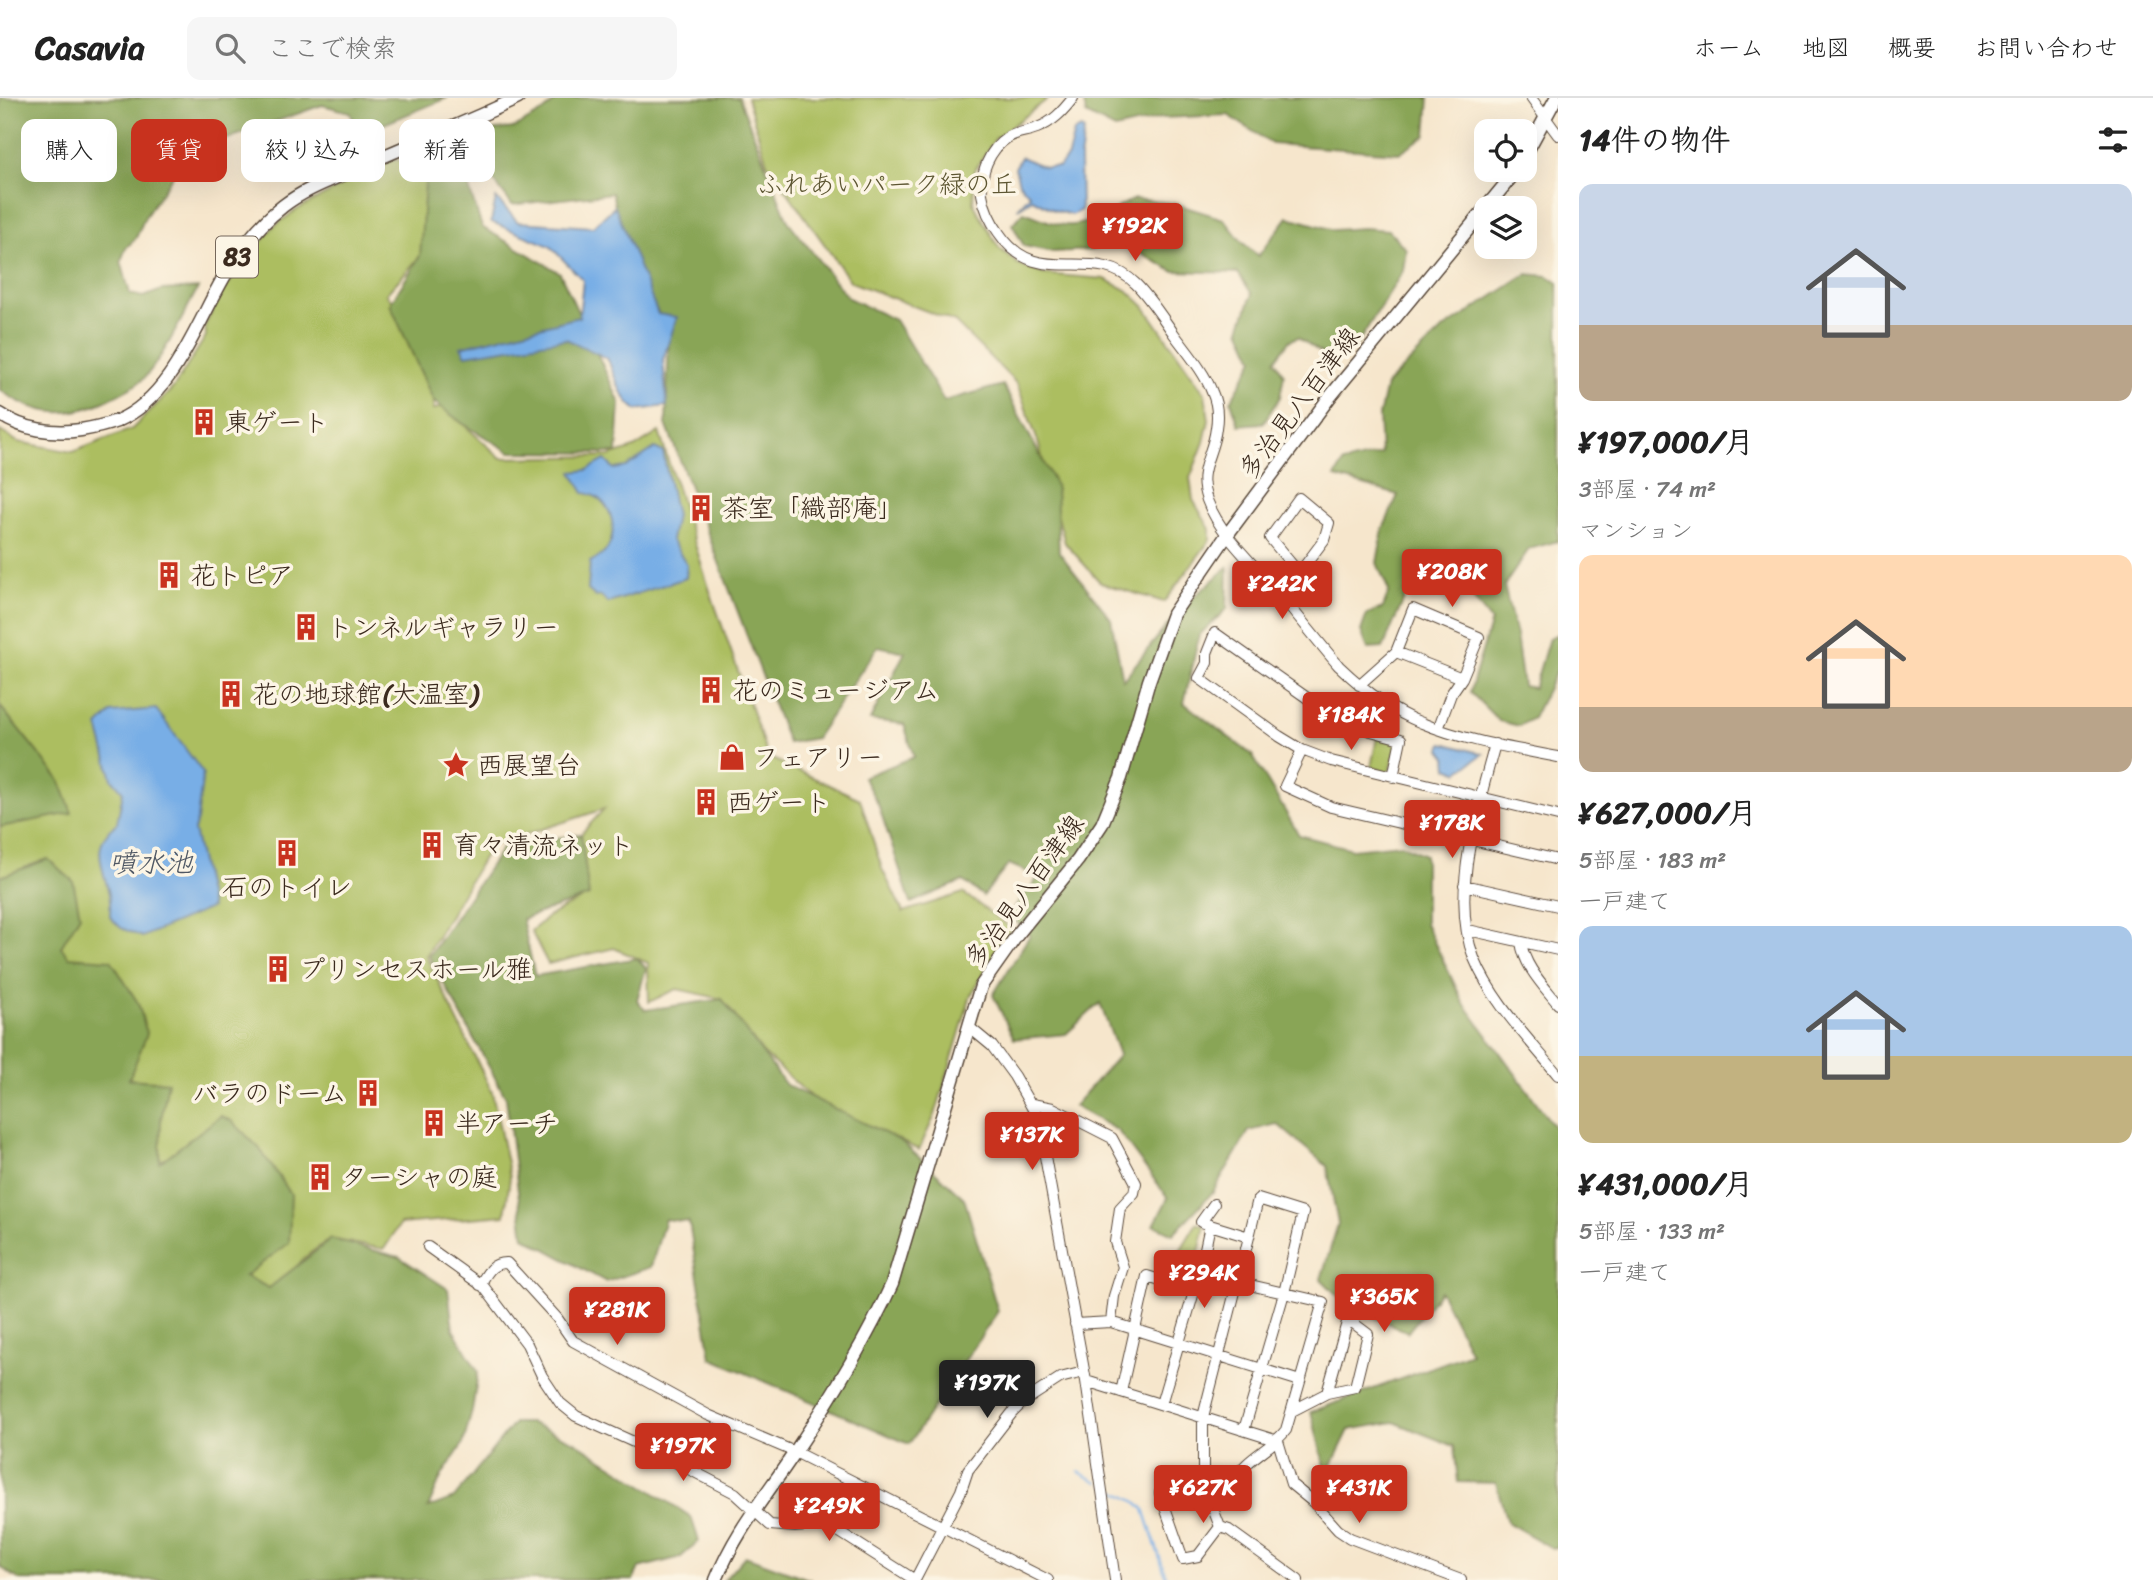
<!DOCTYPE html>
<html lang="ja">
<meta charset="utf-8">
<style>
body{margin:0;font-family:Sriracha,"Klee One",sans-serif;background:#f6f6f6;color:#222;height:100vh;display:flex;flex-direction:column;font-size:26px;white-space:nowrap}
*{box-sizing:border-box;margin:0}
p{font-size:23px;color:#767676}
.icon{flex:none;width:38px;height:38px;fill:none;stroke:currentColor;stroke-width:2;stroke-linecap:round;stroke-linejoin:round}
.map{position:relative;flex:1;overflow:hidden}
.panel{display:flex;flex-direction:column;background:#fff;width:595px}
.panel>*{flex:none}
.top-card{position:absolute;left:21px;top:21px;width:665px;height:63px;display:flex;gap:14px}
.fabs{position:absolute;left:1474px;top:21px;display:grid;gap:14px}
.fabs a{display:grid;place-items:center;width:63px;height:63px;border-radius:14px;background:#fff;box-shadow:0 7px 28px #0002;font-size:35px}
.price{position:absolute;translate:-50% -60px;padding:0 16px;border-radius:7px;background:#c8321e;color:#fff;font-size:23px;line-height:46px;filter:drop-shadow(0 2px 4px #0008)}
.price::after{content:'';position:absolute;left:50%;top:42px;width:21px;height:16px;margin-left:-10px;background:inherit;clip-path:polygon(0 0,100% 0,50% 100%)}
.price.selected{background:#222;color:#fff}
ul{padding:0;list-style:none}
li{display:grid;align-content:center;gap:14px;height:371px;padding:0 21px}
li span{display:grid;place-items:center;height:217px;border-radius:14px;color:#555}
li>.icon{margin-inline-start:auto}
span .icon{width:126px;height:126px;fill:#fffc;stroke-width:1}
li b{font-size:30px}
h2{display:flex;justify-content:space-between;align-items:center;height:84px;padding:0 21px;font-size:30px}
.tag{padding:0 24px;border-radius:14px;background:#fff;box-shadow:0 7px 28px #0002;font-size:24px;line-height:63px}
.tag.selected{background:#c8321e;color:#fff}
header{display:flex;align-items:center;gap:42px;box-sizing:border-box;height:98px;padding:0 35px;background:#fff;border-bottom:2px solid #e0e0e0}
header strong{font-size:33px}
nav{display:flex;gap:38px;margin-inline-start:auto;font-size:24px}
.search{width:490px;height:63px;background:#f6f6f6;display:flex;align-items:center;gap:18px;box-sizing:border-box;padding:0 24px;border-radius:14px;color:#767676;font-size:26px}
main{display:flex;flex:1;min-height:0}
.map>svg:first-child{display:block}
.green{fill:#acbe61;stroke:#747440;stroke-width:2}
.forest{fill:#89a557;stroke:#62683a;stroke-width:2}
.water{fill:#78aee6;stroke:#5a6c82;stroke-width:2}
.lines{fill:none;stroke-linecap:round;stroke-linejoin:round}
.stream{stroke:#78aee6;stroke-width:2.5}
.minor-casing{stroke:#574638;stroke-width:12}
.major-casing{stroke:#574638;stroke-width:15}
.minor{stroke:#fff;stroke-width:10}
.major{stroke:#fff;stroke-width:12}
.labels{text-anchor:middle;stroke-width:7;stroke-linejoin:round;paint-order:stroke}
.shield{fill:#fcf5e5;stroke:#75675a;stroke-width:2}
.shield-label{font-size:24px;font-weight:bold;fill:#3b2a1e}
.park-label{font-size:26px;fill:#5d5632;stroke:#fcf5e5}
.street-label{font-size:26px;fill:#3b2a1e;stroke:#fcf5e5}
.poi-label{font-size:26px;fill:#3b2a1e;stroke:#fcf5e5;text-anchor:start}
.water-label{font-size:28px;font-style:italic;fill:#505864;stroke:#fcf5e5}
</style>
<header>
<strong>Casavia</strong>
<div class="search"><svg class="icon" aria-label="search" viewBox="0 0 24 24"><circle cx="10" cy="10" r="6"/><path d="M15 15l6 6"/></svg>ここで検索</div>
<nav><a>ホーム</a><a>地図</a><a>概要</a><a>お問い合わせ</a></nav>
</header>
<main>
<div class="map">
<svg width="1558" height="1482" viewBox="0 0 1558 1482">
<rect width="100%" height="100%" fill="#fcf5e5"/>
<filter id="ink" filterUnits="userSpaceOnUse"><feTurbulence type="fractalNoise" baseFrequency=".0143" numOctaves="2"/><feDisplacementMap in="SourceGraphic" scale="14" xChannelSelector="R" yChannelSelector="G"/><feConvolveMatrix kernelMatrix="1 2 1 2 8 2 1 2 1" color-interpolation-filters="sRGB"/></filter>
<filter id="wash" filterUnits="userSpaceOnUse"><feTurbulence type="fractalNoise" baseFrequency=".00686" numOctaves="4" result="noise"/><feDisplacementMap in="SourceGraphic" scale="28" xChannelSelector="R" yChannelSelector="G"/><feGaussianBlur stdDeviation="1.57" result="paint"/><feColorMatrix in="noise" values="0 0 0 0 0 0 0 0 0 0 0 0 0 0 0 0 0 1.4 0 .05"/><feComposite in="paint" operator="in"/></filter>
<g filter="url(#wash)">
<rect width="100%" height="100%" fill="#f6e6cc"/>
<!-- green -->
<path class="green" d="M747 0H1049L995 41 975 72 973 105 999 150 1019 167 1043 176 1105 181 1127 192 1144 208 1205 296 1209 322 1204 344 1190 380 1193 402 1210 431V442L1164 504 1101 485 1065 445 1038 344 1017 286 955 224 851 184 767 65Z
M390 62H444L425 153 386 196 424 242 436 289 433 312 443 308 501 360 610 358 634 350 659 334 710 493 768 659 860 701 882 771 903 814 963 795 1011 830 971 897 935 1017 919 1052 812 1000 763 955 722 901 677 891 649 904 648 865 614 850 548 866 531 833 549 818 582 800 586 776 581 736 604 711 490 748 426 858 492 994 510 1079 505 1117 400 1126 384 1151 331 1141C299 1160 293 1169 280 1204L0 1110V333L18 344 73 354 132 331 174 289 206 238 205 227 223 193 273 129 296 112Z
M1377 639 1393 643 1396 649 1391 672 1387 674 1371 669Z
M1197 1125 1205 1128 1197 1163 1178 1156Z"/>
<!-- forest -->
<path class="forest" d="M0 0H447L360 36 350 14 322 7 188 55 145 119 136 140 126 150 121 163 130 196 143 199 162 192 198 190C182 219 167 253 146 278 139 287 125 293 115 298 73 321 39 320 0 292Z
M559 0H739L788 123 848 200 895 222 944 303 1003 287 1056 388 1059 454 1111 521 1123 582 1182 509 1228 469 1227 511 1199 537 1184 605 1252 657 1299 737 1352 751 1401 746 1425 757V825L1463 904 1558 1034V1449L1552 1450 1507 1424 1496 1385 1458 1384 1454 1348 1394 1324 1349 1332 1327 1377 1311 1314 1471 1255 1440 1193 1408 1234 1347 1207 1321 1181 1338 1126 1327 1068 1277 1026 1249 1033 1213 1094 1173 1136 1154 1127 1168 1100 1118 1033 1074 1008 1119 957 1100 905 1066 936 1014 941 993 897 1030 837 1009 816 1039 779 1009 766 983 798 963 783 911 805 878 706 863 679 914 659 904 626 870 622 905 554 878 548 816 640 788 645 666 326 669 236 626 153 612 95 512 107 459 36 514 30 544 13Z
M1083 0H1429L1426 37 1399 55 1272 46 1228 17 1161 20 1115 31 1086 16Z
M454 46 482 129 560 175 620 305 617 355 510 354 462 325 434 304 390 206 420 158 427 55Z
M1134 101 1173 105 1224 121 1242 144 1258 158 1288 119 1334 132 1363 130 1388 132 1406 151 1403 173 1356 248 1338 262 1323 256 1298 239 1290 242 1275 262 1284 277 1280 299 1263 325 1239 327 1231 303 1254 261 1240 231 1252 196 1238 175 1173 173 1138 154 1111 145 1091 152 1053 154 1024 148 1012 126 1024 114C1038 119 1057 129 1073 127 1093 125 1116 110 1134 101Z
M1527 176 1548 178 1558 185V443L1529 451 1504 488 1516 537 1523 588 1534 590 1549 540 1558 536V570L1533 620 1519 628 1499 623 1470 594 1491 523 1464 489 1417 471 1383 550 1368 551 1361 533 1367 516 1383 510 1389 493 1377 465 1383 431 1398 397 1335 379 1343 365 1381 356 1379 318 1386 287 1442 232Z
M0 608 59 681 72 715 0 729Z
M581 736 589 798 522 821 535 878 637 860 646 870 637 902 645 912 722 901 786 987 901 1043 964 1100 998 1213 909 1346 711 1260 689 1124 665 1121 651 1169 606 1184 524 1139 506 1000 429 858 503 749Z
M48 761 73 783 80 817 61 849 69 859 111 862 138 905 147 936 129 981 168 984 161 1022 160 1064 221 1018 232 1023 259 1050 291 1096 289 1145 245 1178 269 1190 331 1141 399 1159 448 1191 453 1231 478 1274 472 1313 463 1346 442 1377 428 1410 454 1400 514 1325H531L575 1344 635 1382 691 1419 699 1443 681 1459 639 1470 633 1482H20L0 1469V779Z
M745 1458 811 1482H724Z"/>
<!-- water -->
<path class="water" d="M1081 30 1084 33 1080 61 1081 112 1072 117 1054 112 1032 101 1017 111 1030 97 1019 85 1015 70 1021 59 1044 69H1059L1068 58 1074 34Z
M496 100 518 124 593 129 615 108 658 216 677 219 663 262 667 308 637 312C620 301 615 277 607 260L566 241 466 257 461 249 579 219 583 182 550 148 491 124Z
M655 350 663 354 676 418 671 442 687 466 686 480 608 505 601 498 596 499 588 492 590 464C596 461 604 457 607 451 620 430 610 398 584 395L572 374 587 372 605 362 614 371 626 369Z
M156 611 203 675 197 722 194 732 211 810 142 839 121 830 110 819C110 812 111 804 109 796 103 768 89 747 117 725L123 694 112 681 98 628 111 615Z
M1443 645 1483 656 1458 674 1448 670 1447 659 1441 651Z"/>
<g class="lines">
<!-- stream -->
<path class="stream" d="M1079 1374 1098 1384
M1104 1387 1138 1405 1144 1411 1167 1482"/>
</g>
</g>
<g filter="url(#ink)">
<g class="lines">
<defs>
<path id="minor" d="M1073 0C1063 13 1053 24 1037 30 1027 34 1016 34 1007 40 989 52 980 75 982 96 984 109 991 124 999 135 1038 194 1093 143 1136 186 1150 200 1162 219 1174 236 1187 254 1204 273 1212 294 1217 305 1218 318 1216 330 1213 358 1196 372 1207 402 1221 439 1256 468 1281 498 1301 521 1319 545 1339 568 1363 591 1391 613 1422 625 1465 643 1513 650 1558 659
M1531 0 1558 37
M1282 498 1324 442 1329 425 1299 400 1270 440 1299 475
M1396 554 1462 580
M1359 587 1396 554 1413 511 1479 539 1462 580 1451 596 1438 631
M1495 646C1478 710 1449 796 1474 860 1492 904 1528 940 1558 977
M1302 652 1285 688 1331 709 1558 762
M1393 679 1401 641 1371 633 1323 611 1215 535 1207 555V565L1199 580 1279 638 1302 652 1331 663 1558 718
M1464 787 1558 808
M1468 832 1558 852
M1521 844C1524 868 1543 887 1558 906
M969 929 992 948 1014 978 1038 1020 1086 1283 1115 1482
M1032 1006 1053 1010 1112 1040 1136 1085 1134 1095 1120 1110 1115 1144 1123 1169 1114 1198 1111 1224
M1210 1127 1201 1124 1214 1106
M1249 1139 1203 1319V1384L1220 1429 1229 1432 1298 1482
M428 1149 484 1189 527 1246 542 1278 560 1305 576 1318 658 1355 735 1395 770 1427 795 1429 827 1426 915 1482
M1201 1170 1237 1184 1323 1204 1286 1332C1272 1351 1244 1361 1235 1382L1165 1387 1160 1395 1183 1461 1198 1458 1220 1429
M480 1187C487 1175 492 1164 507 1165L557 1220 573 1243 708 1317 795 1354 1048 1482
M1075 1226 1111 1224 1300 1283
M1086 1283 1278 1343
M1121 1294 1147 1178 1194 1192
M1161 1306 1201 1170 1210 1127 1249 1139 1258 1101 1303 1115 1284 1195 1244 1332
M1292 1313 1327 1295 1355 1289 1368 1236 1348 1221 1327 1295
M1278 1343 1291 1386 1313 1404 1338 1432 1350 1440 1461 1482
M915 1482 961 1393 968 1372 1012 1315 1023 1304 1060 1280 1084 1274"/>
<path id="major" d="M1524 59 1556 0
M0 316C23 332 54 336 81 332 93 330 106 327 117 323 174 299 198 221 228 172 243 147 260 126 283 108 301 94 323 85 344 76 401 49 461 28 518 0
M716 1482C736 1432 766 1398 795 1354 831 1300 865 1245 892 1186L981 888 1017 837 1078 762 1102 726 1121 680 1149 583 1173 516 1227 437 1329 300 1517 72"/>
</defs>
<!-- minor casing -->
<use href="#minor" class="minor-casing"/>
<!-- major casing -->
<use href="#major" class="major-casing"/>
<!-- minor -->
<use href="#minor" class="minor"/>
<!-- major -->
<use href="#major" class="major"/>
</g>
</g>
<!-- icons -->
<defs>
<symbol id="building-bare" viewBox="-9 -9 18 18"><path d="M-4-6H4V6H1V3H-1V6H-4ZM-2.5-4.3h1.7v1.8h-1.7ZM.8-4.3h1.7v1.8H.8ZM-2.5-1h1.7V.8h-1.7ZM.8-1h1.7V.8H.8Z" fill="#c8321e" stroke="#fcf5e5" stroke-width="2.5" paint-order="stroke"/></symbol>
<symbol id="shop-bare" viewBox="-9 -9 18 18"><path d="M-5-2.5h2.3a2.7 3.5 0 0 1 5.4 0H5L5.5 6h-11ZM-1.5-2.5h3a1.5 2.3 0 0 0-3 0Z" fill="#c8321e" stroke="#fcf5e5" stroke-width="2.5" paint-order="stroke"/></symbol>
<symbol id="sight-bare" viewBox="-9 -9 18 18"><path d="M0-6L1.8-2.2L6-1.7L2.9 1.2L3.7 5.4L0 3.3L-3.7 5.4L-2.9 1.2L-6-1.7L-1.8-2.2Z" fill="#c8321e" stroke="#fcf5e5" stroke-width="2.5" paint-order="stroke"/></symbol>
</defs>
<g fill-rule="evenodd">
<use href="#building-bare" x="185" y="305" width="38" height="38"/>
<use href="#building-bare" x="682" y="391" width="38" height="38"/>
<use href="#building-bare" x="150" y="458" width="38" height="38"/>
<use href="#building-bare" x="287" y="510" width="38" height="38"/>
<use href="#building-bare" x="692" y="573" width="38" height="38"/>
<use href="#building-bare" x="212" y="577" width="38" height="38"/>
<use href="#shop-bare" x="713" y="640" width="38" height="38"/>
<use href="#sight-bare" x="437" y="648" width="38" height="38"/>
<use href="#building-bare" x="687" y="685" width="38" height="38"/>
<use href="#building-bare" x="413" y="728" width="38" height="38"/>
<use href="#building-bare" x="268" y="736" width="38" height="38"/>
<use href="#building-bare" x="259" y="852" width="38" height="38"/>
<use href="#building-bare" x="349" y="976" width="38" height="38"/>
<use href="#building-bare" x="415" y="1006" width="38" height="38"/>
<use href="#building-bare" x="301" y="1060" width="38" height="38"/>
</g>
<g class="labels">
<!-- shield labels -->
<rect class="shield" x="216" y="138.5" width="42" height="41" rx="5"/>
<g class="shield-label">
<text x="237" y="167">83</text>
</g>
<!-- park labels -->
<g class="park-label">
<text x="887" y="95">ふれあいパーク緑の丘</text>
</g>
<!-- street labels -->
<g class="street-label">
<text transform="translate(1299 305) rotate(-53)" y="9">多治見八百津線</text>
<text transform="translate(1024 793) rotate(-54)" y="9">多治見八百津線</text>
</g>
<!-- poi labels -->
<g class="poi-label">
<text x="225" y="333">東ゲート</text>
<text x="722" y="419">茶室「織部庵」</text>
<text x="190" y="486">花トピア</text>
<text x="327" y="538">トンネルギャラリー</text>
<text x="732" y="601">花のミュージアム</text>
<text x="252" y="605">花の地球館(大温室)</text>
<text x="753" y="668">フェアリー</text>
<text x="477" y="676">西展望台</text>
<text x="727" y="713">西ゲート</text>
<text x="453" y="756">育々清流ネット</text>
<text x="287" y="798" text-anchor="middle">石のトイレ</text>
<text x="299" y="880">プリンセスホール雅</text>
<text x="347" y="1004" text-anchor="end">バラのドーム</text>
<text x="455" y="1034">半アーチ</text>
<text x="341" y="1088">ターシャの庭</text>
</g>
<!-- water labels -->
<g class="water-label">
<text x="151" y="774">噴水池</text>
</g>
</g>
</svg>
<div class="fabs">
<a><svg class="icon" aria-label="locate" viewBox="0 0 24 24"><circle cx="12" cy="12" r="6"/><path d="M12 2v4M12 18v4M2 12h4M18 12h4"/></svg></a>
<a><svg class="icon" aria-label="layers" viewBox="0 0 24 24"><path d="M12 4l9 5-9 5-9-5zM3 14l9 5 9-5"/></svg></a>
</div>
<b class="price" style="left:1135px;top:165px">¥192K</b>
<b class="price" style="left:1452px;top:511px">¥208K</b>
<b class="price" style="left:1282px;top:523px">¥242K</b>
<b class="price" style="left:1351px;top:654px">¥184K</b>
<b class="price" style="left:1452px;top:762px">¥178K</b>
<b class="price" style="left:1032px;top:1074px">¥137K</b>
<b class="price" style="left:1204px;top:1212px">¥294K</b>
<b class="price" style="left:1384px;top:1236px">¥365K</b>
<b class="price" style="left:617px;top:1249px">¥281K</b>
<b class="price selected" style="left:987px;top:1322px">¥197K</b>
<b class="price" style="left:683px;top:1385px">¥197K</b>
<b class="price" style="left:1203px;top:1427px">¥627K</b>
<b class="price" style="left:1359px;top:1427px">¥431K</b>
<b class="price" style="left:829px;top:1445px">¥249K</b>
<div class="top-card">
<a class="tag">購入</a>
<a class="tag selected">賃貸</a>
<a class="tag">絞り込み</a>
<a class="tag">新着</a>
</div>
</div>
<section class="panel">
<h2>14件の物件<svg class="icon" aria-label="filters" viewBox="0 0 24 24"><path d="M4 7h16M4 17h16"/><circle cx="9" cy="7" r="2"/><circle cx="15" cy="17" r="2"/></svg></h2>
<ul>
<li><span style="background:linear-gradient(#c9d6e8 65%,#b9a48a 0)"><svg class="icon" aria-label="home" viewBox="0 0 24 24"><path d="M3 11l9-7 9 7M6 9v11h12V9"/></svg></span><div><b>¥197,000/月</b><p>3部屋 · 74 m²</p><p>マンション</p></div></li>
<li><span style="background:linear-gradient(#ffd9b3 70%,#b9a48a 0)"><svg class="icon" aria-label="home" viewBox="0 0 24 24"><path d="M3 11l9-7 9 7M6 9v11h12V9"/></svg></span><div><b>¥627,000/月</b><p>5部屋 · 183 m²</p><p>一戸建て</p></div></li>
<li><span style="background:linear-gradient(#a9c7e8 60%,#c2b280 0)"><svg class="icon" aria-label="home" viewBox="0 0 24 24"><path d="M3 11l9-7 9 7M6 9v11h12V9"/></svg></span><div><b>¥431,000/月</b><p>5部屋 · 133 m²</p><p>一戸建て</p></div></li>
</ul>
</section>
</main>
